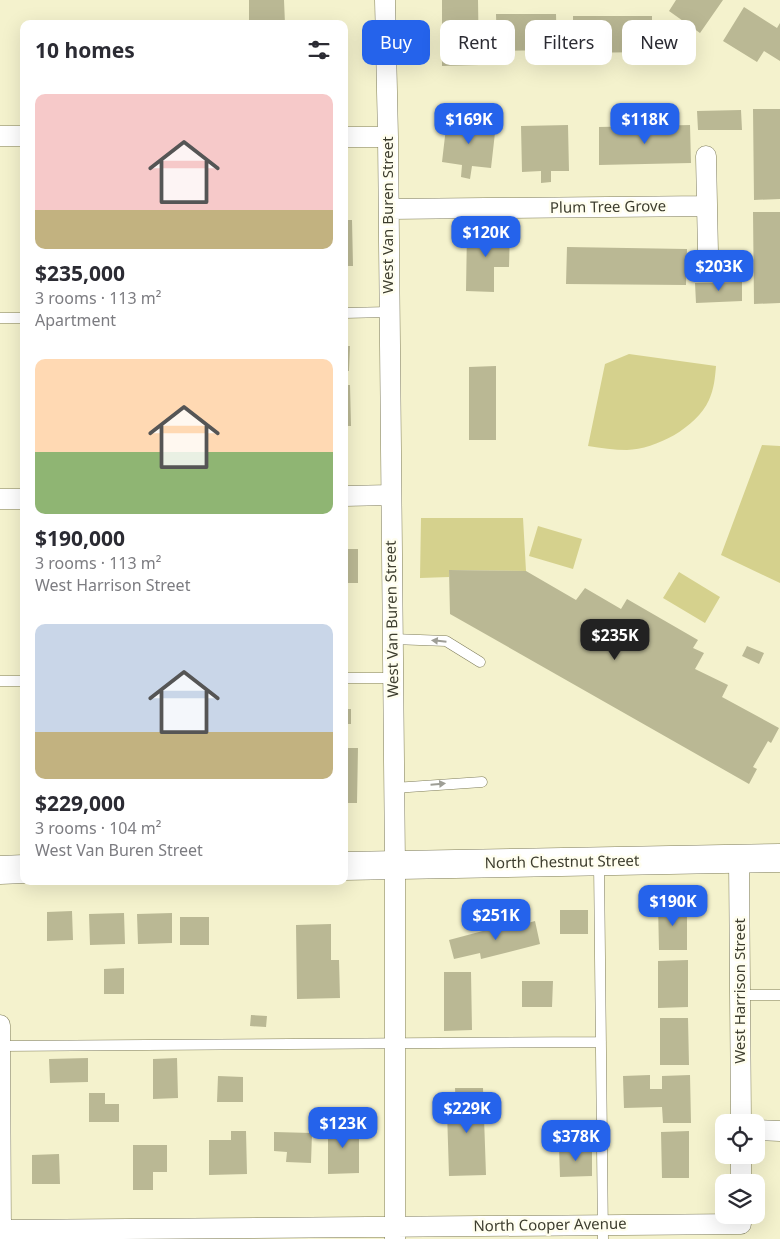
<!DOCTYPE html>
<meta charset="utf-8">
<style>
body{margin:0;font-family:"Noto Sans",sans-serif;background:#f7f7f7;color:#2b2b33;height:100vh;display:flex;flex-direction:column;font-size:19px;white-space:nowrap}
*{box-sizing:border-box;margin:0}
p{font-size:16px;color:#7c7c81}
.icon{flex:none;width:28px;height:28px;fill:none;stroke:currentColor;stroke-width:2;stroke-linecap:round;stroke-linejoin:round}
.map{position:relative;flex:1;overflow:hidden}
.side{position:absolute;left:20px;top:20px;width:328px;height:865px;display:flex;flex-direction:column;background:#fff;border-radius:10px;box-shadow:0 5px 20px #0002}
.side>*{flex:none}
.banner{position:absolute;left:362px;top:20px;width:342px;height:45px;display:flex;gap:10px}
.tools{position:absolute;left:715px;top:1114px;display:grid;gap:10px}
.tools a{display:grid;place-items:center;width:50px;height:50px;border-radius:10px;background:#fff;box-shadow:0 5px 20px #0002;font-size:25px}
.price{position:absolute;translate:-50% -42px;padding:0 11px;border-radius:10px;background:#2563eb;color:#fff;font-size:16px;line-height:32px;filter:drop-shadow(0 1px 2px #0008)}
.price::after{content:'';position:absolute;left:50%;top:30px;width:15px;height:11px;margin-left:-8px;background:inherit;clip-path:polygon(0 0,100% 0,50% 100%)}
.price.active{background:#222;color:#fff}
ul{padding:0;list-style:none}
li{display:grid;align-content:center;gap:10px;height:265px;padding:0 15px}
li span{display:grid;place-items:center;height:155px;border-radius:10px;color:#555}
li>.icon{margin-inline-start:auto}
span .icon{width:90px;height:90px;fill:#fffc;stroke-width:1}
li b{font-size:21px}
h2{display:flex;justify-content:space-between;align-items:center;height:60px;padding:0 15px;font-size:21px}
.pill{padding:0 18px;border-radius:10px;background:#fff;box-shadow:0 5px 20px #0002;font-size:18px;line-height:45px}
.pill.active{background:#2563eb;color:#fff}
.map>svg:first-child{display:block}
.green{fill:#d5d18d}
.building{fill:#bab894}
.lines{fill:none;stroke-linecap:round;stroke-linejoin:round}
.service-casing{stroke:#7f7d5b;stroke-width:11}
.minor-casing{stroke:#7f7d5b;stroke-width:21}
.secondary-casing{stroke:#7f7d5b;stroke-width:29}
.service{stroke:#fff;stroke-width:10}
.minor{stroke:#fff;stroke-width:20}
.secondary{stroke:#fff;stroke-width:28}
.oneway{fill:#9e9e96}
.labels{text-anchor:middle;stroke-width:5;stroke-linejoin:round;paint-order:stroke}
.street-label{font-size:15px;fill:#3d3d2e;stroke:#fffeef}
</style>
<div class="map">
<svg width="780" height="1239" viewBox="0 0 780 1239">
<rect width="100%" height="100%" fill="#f4f2cd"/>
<!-- green -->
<path class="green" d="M629 354 716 366C715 378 714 389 709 400 696 428 656 449 627 450 614 450 601 448 588 446L605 364Z
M762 445 780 446V583L721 555Z
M421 518H523L526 571 449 570V577L420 578Z
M538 526 582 539 573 569 529 556Z
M679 572 720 597 705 623 663 598Z"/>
<!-- building -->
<path class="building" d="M249 0H284L285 24H249Z
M442 0H478L479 65 442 66Z
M676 0H723L700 33 669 11Z
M744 7 777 28 780 23V61L764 51 757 62 723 41Z
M496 14H556L557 50 497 51Z
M573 16H652V52L573 53Z
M753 109H780V199L754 200Z
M741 110 742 130H698L697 111Z
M447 119 496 124 491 168 472 166 470 179 461 177 462 165 442 162Z
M568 125 569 171H551V182L541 183V171L522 172 521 126Z
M690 125 691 163 599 165V127Z
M753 212H780V303L754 304Z
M344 220H352L353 266H344Z
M467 230 510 231 509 267H494V292L466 291Z
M567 247 687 249 686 285 566 284Z
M742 282V301L696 303 695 283Z
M344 346H350L349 371H344Z
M496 366V440H469V367Z
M344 385H350L351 426H344Z
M344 549H358V583H344Z
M449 570 526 571 576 600 585 588 621 609 627 599 698 640 693 648 704 653 695 669 728 685 722 697 779 728 771 743 768 741 753 767 757 769 749 784 450 614Z
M747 646 764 653 759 664 742 656Z
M344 709H351V724H344Z
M344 748H358L357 803H344Z
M687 904V950H659L658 905Z
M560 910H588V934H560Z
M72 911 73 940 47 941V912Z
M124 913 125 944 90 945 89 914Z
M172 913V943L138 944 137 914Z
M180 917H209V945H180Z
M535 921 540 944 481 959 480 953 454 959 449 940 509 924V928Z
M331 924V960H339L340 998 297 999 296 925Z
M688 960V1007L658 1008V961Z
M124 968V994H104V969Z
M444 972H471L472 1030 444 1031Z
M522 981H553L552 1007H522Z
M251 1015 267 1016 266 1027 250 1026Z
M660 1018H688L689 1065H660Z
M88 1058V1082L50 1083 49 1059Z
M177 1058 178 1098 153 1099V1059Z
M650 1075V1089H662V1076L690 1075 691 1123H663L662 1107 624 1108 623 1076Z
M218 1076 243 1077V1102H217Z
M455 1088H483L486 1175 449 1176 447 1111 456 1110Z
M89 1093H105V1104H119V1122H89Z
M328 1125H359V1173L328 1174Z
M231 1131H246L247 1174 209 1175V1140H231Z
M689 1131V1178H662L661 1132Z
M274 1132 312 1133 311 1163 286 1162 287 1152 274 1151Z
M133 1145H167V1172H153V1190H133Z
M559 1147H592V1176L560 1177Z
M59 1154 60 1184H32V1155Z"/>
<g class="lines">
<defs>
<path id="service" d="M344 313 389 312
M0 318H24
M393 639 446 641 480 662
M344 678H393
M0 681H24
M394 788 482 782
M599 863 603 1239
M740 995H780
M0 1046 601 1042"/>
<path id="minor" d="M385 0 388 137 395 865V1239
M0 136H24
M344 137H388
M706 156 708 253
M389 209 707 206
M344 496 391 495
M0 499H24
M739 859 741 1122
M0 1025 1 1239
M756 1130 780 1131
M741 1155V1182
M0 1230 741 1224"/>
<path id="secondary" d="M344 866 780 858
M0 870 24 869"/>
</defs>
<!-- service casing -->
<use href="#service" class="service-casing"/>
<!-- minor casing -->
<use href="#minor" class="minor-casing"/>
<!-- secondary casing -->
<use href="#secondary" class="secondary-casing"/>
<!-- service -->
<use href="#service" class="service"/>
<!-- minor -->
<use href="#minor" class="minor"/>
<!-- secondary -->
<use href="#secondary" class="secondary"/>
</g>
<!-- one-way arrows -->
<defs><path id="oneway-solid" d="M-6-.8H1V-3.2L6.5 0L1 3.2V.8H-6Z" transform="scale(1.25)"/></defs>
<g class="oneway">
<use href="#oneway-solid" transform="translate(439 641) rotate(-174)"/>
<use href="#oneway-solid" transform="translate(438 784) rotate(-5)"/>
</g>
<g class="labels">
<!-- street labels -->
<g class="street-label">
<text transform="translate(608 207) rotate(-1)" y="5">Plum Tree Grove</text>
<text transform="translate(388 215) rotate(-90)" y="5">West Van Buren Street</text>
<text transform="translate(392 619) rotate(-91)" y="5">West Van Buren Street</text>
<text transform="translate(562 862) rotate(-1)" y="5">North Chestnut Street</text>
<text transform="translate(740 991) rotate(-90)" y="5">West Harrison Street</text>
<text transform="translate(550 1225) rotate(-1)" y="5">North Cooper Avenue</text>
</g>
</g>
</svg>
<div class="tools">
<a><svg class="icon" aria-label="locate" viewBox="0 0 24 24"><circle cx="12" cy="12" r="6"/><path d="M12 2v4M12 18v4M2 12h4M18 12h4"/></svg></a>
<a><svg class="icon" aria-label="layers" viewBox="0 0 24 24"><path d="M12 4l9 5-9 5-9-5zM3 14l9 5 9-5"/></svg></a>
</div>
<b class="price" style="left:469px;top:145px">$169K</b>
<b class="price" style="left:645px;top:145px">$118K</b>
<b class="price" style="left:486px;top:258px">$120K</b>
<b class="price" style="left:719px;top:292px">$203K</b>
<b class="price active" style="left:615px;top:661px">$235K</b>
<b class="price" style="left:673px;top:927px">$190K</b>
<b class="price" style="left:496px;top:941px">$251K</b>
<b class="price" style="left:467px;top:1134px">$229K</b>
<b class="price" style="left:343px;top:1149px">$123K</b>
<b class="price" style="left:576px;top:1162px">$378K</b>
<div class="banner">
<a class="pill active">Buy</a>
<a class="pill">Rent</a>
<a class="pill">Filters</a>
<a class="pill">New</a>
</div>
<section class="side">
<h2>10 homes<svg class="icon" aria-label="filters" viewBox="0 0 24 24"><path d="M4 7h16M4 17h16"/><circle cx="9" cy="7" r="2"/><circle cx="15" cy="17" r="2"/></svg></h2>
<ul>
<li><span style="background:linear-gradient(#f6c9c9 75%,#c2b280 0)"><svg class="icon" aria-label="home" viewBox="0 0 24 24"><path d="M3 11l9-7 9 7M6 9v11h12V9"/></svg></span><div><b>$235,000</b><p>3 rooms · 113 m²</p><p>Apartment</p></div></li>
<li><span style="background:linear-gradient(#ffd9b3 60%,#8fb573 0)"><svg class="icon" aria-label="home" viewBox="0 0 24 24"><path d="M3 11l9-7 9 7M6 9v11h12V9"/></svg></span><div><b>$190,000</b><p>3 rooms · 113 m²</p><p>West Harrison Street</p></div></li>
<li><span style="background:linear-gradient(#c9d6e8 70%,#c2b280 0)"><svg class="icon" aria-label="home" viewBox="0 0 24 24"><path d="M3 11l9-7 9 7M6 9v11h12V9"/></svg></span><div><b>$229,000</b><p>3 rooms · 104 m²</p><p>West Van Buren Street</p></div></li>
</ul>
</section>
</div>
